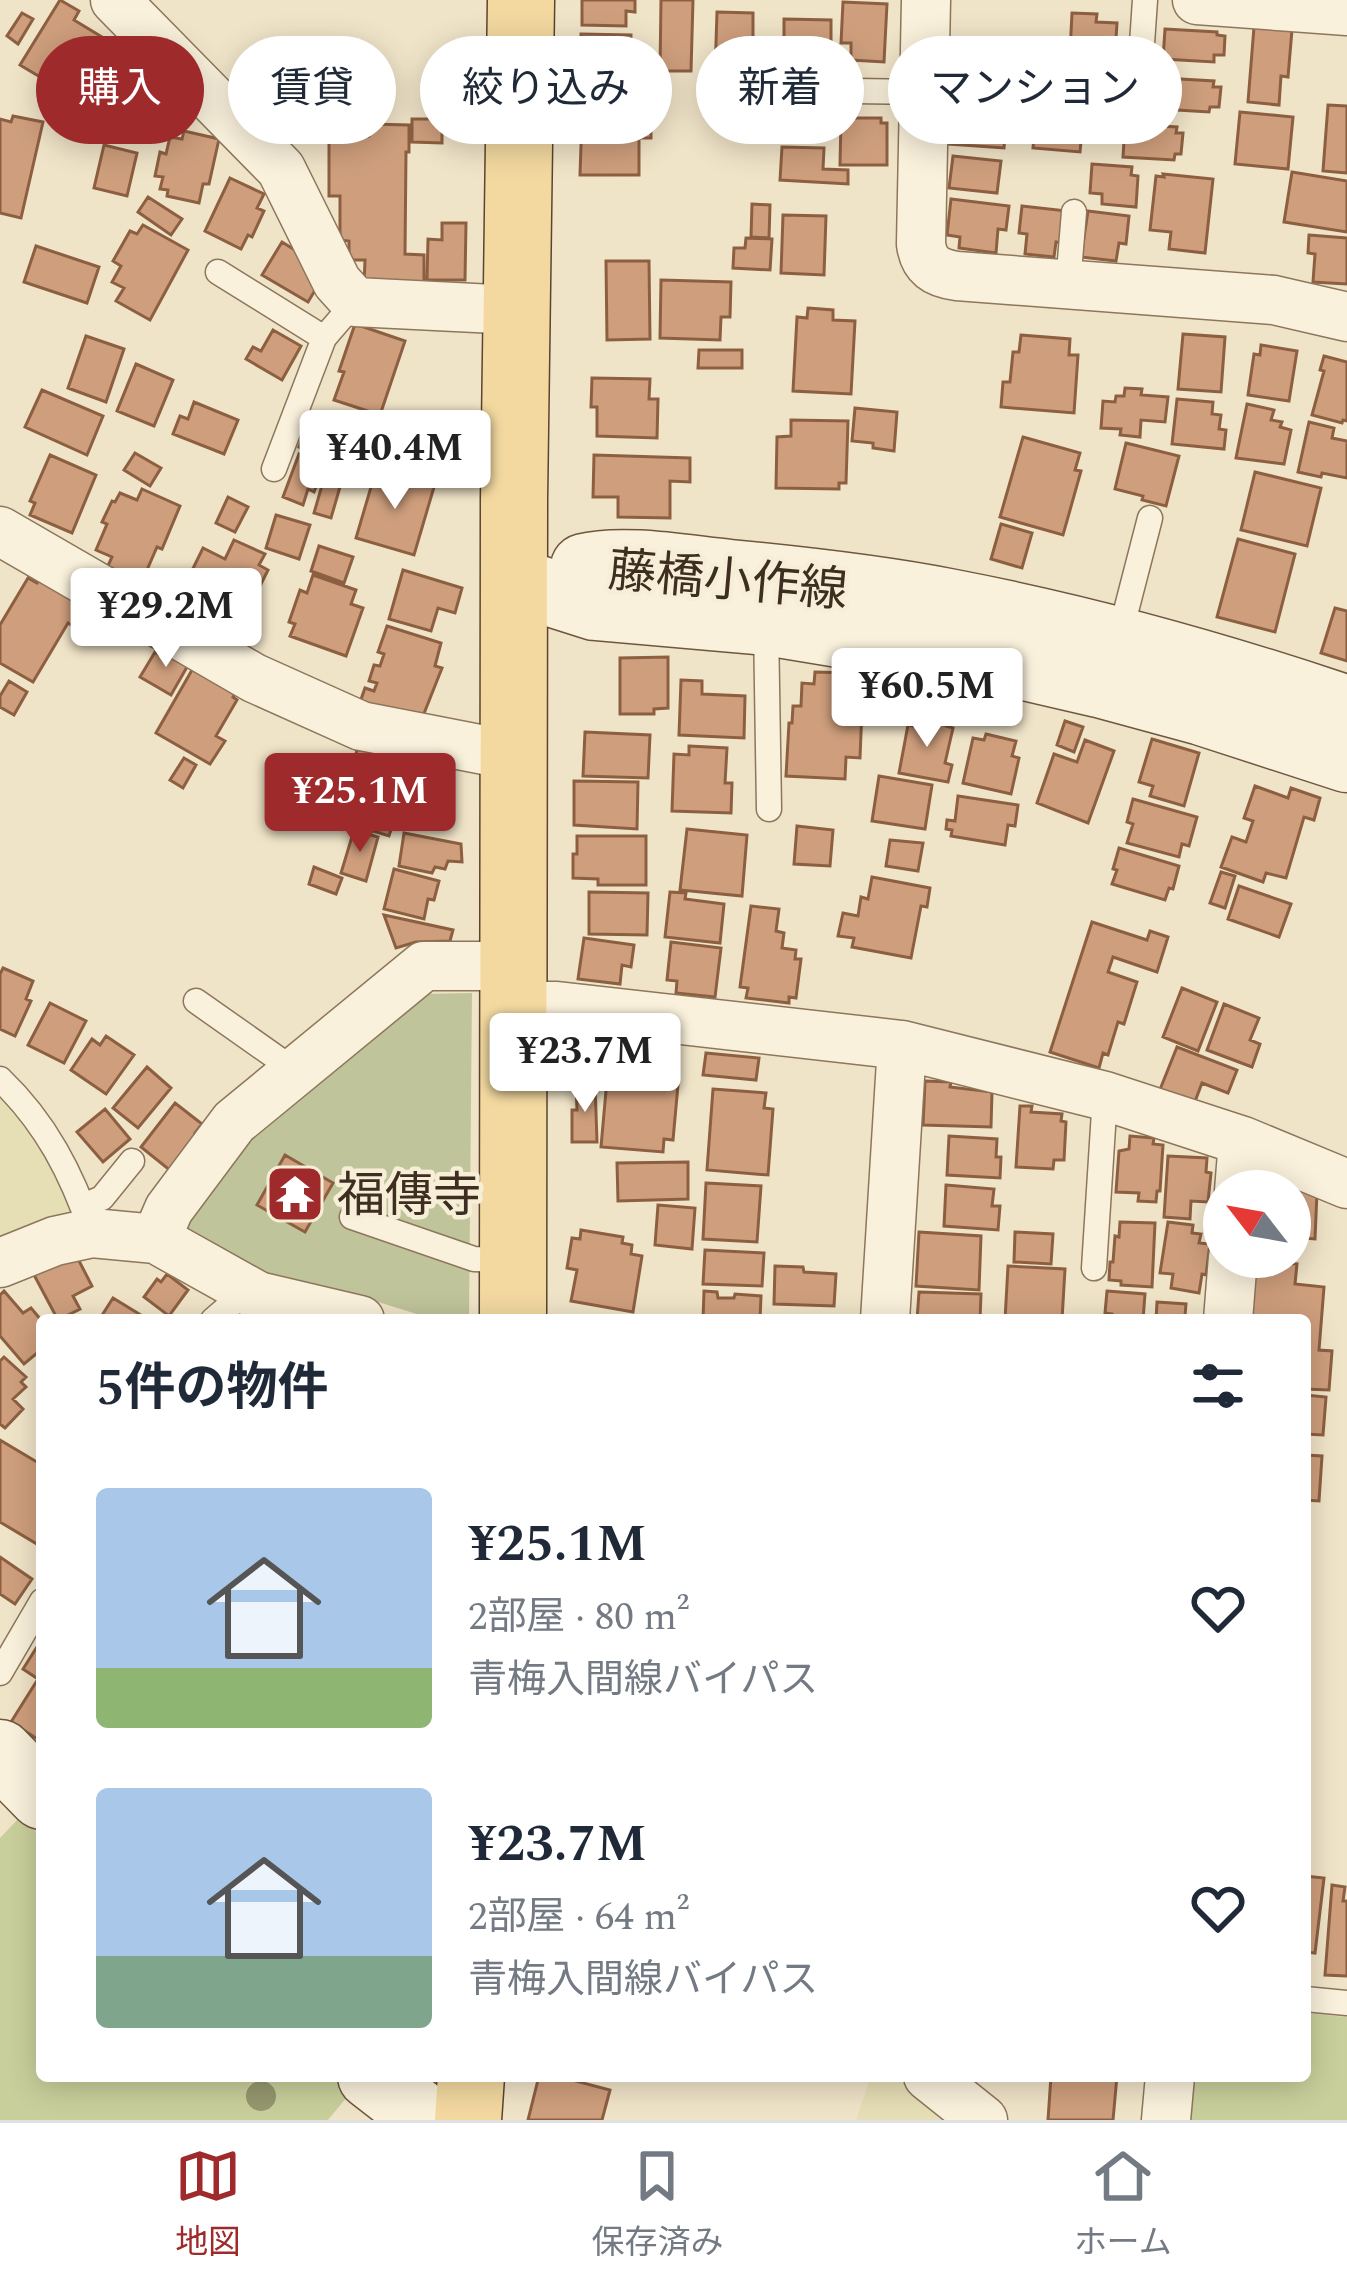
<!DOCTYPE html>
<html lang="ja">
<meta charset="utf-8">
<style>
body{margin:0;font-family:Spectral,"Noto Sans JP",serif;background:#f2f2f3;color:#1f2937;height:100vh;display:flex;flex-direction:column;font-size:45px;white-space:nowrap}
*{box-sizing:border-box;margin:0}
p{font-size:39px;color:#747a83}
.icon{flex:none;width:66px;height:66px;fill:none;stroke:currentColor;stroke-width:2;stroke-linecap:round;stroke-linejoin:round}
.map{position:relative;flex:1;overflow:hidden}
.panel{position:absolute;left:36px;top:1314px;width:1275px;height:768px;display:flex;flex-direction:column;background:#fff;border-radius:12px;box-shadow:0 6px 30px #0003}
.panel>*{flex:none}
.top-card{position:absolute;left:36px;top:36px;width:1275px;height:108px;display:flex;gap:24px}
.needle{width:78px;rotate:301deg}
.buttons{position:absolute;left:1203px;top:1170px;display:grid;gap:24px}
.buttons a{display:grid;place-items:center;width:108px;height:108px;border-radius:50%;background:#fff;box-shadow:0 6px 30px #0003;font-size:60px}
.price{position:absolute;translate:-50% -102px;padding:0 27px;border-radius:12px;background:#fff;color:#222;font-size:39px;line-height:78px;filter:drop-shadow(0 3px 6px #0008)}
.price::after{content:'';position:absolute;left:50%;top:72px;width:36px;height:27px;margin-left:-18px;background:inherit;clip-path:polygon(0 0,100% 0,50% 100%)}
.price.current{background:#9e2a2b;color:#fff}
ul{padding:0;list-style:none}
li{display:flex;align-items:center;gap:36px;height:300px;padding:0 60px}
li span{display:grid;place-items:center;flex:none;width:336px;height:240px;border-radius:12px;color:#555}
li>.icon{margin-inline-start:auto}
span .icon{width:144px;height:144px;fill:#fffc;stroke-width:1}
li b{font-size:51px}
h2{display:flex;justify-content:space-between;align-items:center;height:144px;padding:0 60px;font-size:51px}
.pill{padding:0 42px;border-radius:54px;background:#fff;box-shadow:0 6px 30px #0003;font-size:42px;line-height:108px}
.pill.current{background:#9e2a2b;color:#fff}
.menu{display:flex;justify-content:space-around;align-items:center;height:168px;border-top:3px solid #e0e1e3;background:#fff;font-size:33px;color:#747a83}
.menu a{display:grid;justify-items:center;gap:6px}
.menu .current{color:#9e2a2b}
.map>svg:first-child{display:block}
.farmland{fill:#e6deb5}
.green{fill:#c9cf9b}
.cemetery{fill:#bfc49a}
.building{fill:#cf9f7d;stroke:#8d5f41;stroke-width:3}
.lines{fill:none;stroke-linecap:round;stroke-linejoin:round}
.lane-casing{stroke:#8d765c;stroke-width:27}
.street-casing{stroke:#8d765c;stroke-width:51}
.secondary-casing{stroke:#6f573f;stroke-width:69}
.primary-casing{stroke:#5b4430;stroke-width:69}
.lane{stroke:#faf1dc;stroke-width:24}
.street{stroke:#faf1dc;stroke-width:48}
.secondary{stroke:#faf1dc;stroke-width:66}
.primary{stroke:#f3d9a0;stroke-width:66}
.tree{fill:#96986f}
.labels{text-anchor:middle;stroke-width:9;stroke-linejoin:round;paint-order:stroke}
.street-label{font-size:48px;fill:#3d2e20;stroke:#f7eed8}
.poi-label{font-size:48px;fill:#3d2e20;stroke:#f7eed8;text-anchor:start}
</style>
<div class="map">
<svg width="1347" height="2120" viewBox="0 0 1347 2120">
<rect width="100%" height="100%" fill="#f0e4c8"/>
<!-- farmland -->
<path class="farmland" d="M0 1095 33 1129 56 1173 77 1223 0 1250Z
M871 2076H902L956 2120H856Z"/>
<!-- green -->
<path class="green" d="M20 1817 42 1837V2076H331L351 2092 328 2120H0V1838Z
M1305 2013 1347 2017V2120H1185L1189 2076H1305Z"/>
<!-- cemetery -->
<path class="cemetery" d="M472 993 469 1320H436L362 1297 265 1280 172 1226 247 1132 420 994Z"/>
<!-- building -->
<path class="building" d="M60 0 79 11 74 20 102 37 67 93 20 65Z
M582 0H635V12L626 11V26L582 25Z
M661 0H693L691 71H660Z
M843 2 887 4 884 62 851 60V43H841Z
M717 12 753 13V40H762L761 74H715Z
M22 13 33 19 18 44 7 36Z
M1072 13 1097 14 1096 22 1117 23 1115 54 1070 52Z
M784 19 831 20V54H823V76H784Z
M1254 27 1292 30 1288 77 1281 76 1279 105 1248 102Z
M1165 29 1217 32V35L1225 36 1224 55H1214V62L1163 59Z
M581 34 631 35 630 76 579 75Z
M117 54 161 69 140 127 88 110 93 96 101 99Z
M1063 55 1094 59 1093 69 1114 70 1111 105 1064 100 1067 70 1062 69Z
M1163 78 1214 81 1213 87H1221L1219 107H1210L1209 112 1161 109Z
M583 87H644V110H651V138H639V175H580Z
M779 104H837L836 112H826V136L778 137Z
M1328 105 1347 106V173L1323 171Z
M952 106 1007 109 1004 148 949 144Z
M1037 107 1061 109 1060 118 1083 120 1080 152 1033 148Z
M1240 112 1293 117 1288 169 1235 164Z
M13 116 43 122 21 218 0 213V119L11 122Z
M841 118H881V123H887V165H840Z
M412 119H442V143L412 142Z
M369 124 409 125V152H406L405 254 424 255V286L364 285 365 260H349V241L340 240V196H329V128L365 129V137L369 136Z
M1125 124 1177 127 1176 133H1183L1181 154H1175L1174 160 1123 157Z
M184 131 219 139 209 184H203L199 203 167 196 168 190 160 189 163 177 155 176 160 152 166 154 170 137 182 139Z
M104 145 137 153 127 196 94 188Z
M782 147 824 148 823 169 848 170V184L780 180Z
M953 156 1001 161 997 193 949 188Z
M1092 164 1132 167 1131 175 1138 176 1136 207 1102 204V194L1090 193Z
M1292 172 1347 181V232L1284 222Z
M1163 174 1213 179 1205 253 1169 249 1171 232 1150 230 1156 176 1164 177Z
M230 178 264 194 257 208 264 211 252 237 248 235 241 249 205 231Z
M148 197 182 219 171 235 138 212Z
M951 199 1009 206 1006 230 998 229 996 253 959 248 960 237 947 235Z
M752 204 770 205 769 238 751 237Z
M1022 206 1067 211 1063 243 1056 242 1054 257 1025 254 1027 234 1019 233Z
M1088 211 1129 216 1126 244 1119 243 1116 261 1081 257Z
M783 215 826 216 824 275 781 273Z
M442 223H466L465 280H427L428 239 442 240Z
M143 225 188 250 150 320 116 301 124 288 112 282 121 266 113 261 130 231 137 234Z
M1309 235 1347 238V284L1313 282 1315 254 1308 253Z
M746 238 772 239 770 270 733 268 734 248H745Z
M282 242 306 257 323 277 308 302 262 275Z
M36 246 99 267 87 303 24 282Z
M606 261H649L650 339 607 340Z
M661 280 731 282 730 317H721L720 340 660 338Z
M808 308 833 310V320L855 321 851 394 793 391 797 317 807 318Z
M355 324 405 341 380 415 334 400 344 372 339 371Z
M273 330 301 346 282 380 246 359 253 347 261 351Z
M1183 334 1225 337 1221 392 1178 389Z
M1021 335 1070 339 1069 355H1078L1074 413 1001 407 1003 382H1010L1013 352H1019Z
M86 336 124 349 106 402 68 388Z
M1261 345 1297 351 1289 401 1248 395 1254 354 1260 355Z
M699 350H742V368H698Z
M1324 356 1347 362V421L1343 420 1342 423 1312 415 1324 371 1320 370Z
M136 364 173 380 154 426 117 411Z
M592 378 650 379 649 399H658L657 438 597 436V407H591Z
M1125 388 1142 389 1141 395 1168 397 1165 422 1141 420 1140 437 1120 435 1121 429 1101 428 1103 401 1115 402 1116 396H1124Z
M42 390 103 416 87 455 25 427Z
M1177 399 1213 402 1212 414 1221 415 1219 429 1226 430 1224 449 1172 444Z
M194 402 238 420 224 454 173 434 180 416 188 419Z
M1247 404 1274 410 1271 420 1282 422 1280 427 1291 430 1284 464 1236 458Z
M855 408 897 412 894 451 873 448V443L852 441Z
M791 420 848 421 846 483H839V489L776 488 777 437 791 436Z
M308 421 340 433 331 459 299 447Z
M1309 422 1334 428 1332 438 1347 441V478L1322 473 1321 477 1298 472Z
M1023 437 1080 453 1075 470 1081 471 1063 535 1000 517Z
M1126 443 1179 456 1166 506 1142 500 1143 496 1115 489Z
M135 453 161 468 150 486 124 470Z
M299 454 325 464 314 492 308 489 303 505 283 497Z
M50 455 96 475 72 533 30 515 35 503 30 501Z
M594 455 690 458V482L670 481V518L618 517V497H593Z
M327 468 344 473 331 518 314 513Z
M376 470 434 487 414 555 356 538Z
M1255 472 1321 488 1307 546 1241 530Z
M142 489 180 506 162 549 157 547 140 586 106 570 112 557 96 550 107 524 102 522 112 501 115 502 120 493 137 500Z
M228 497 248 507 235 532 216 523Z
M276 515 310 525 299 559 266 548Z
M1001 524 1032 533 1022 568 991 559Z
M1238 539 1295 554 1275 632 1217 617Z
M234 540 265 554 259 565 268 570 239 628 178 599 203 548 225 559Z
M319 546 353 557 344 583 311 571Z
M403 570 462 588 455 613 438 608 431 631 389 619Z
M43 574 89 601 75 627 68 623 33 682 0 663V625L28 578 37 583Z
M313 575 356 590 351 604 363 608 346 656 290 636 295 624 289 622 300 590 307 593Z
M1335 608 1347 611V661L1321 653Z
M387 626 441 643 435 666 442 668 421 721 358 708 365 688 374 691 377 683 369 681 374 665 380 666 384 654 378 652Z
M167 646 191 660 171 695 140 677 155 652 161 656Z
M668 657V708L654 709V714H620V658Z
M196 663 239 687 233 697 237 700 216 736 225 741 210 764 156 733Z
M815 672 849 673 848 682 863 683 860 758 846 757 845 779 786 776 789 723H792L793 706H801L802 683 814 684Z
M681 680 702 681V694L745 696 744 738 679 735Z
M9 681 27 692 14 715 0 707V696Z
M924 716 947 720 946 726 953 728 945 763 952 765 948 782 899 773 908 725 921 727Z
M1065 721 1083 727 1074 752 1057 745Z
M585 732 650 735 648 778 583 776Z
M986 734 1016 741 1012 756 1019 758 1011 794 963 783 973 738 984 740Z
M1152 739 1199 753 1184 806 1150 796 1153 786 1139 782Z
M1085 740 1114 751 1088 823 1037 803 1054 754 1077 762Z
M689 746 727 748 725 783H732L731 813 672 811 674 754 689 755Z
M358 747 405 762 396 791 403 793 389 836 360 827 362 820 338 813Z
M184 758 196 765 183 788 170 780Z
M879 776 932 785 925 829 872 821Z
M574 781 638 782 637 829 574 825Z
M1255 786 1288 798 1291 788 1320 798 1314 820 1304 817 1286 878 1266 873 1263 882 1221 867 1232 837 1246 842 1253 821 1244 818Z
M958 796 1018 805 1015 826 1008 825 1005 845 951 836 952 830 946 829 947 820 955 821Z
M1133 799 1197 817 1189 846 1182 844 1179 857 1127 843 1133 824 1127 822Z
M797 826 833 830 830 866 794 864Z
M687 829 747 835 742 896 680 890Z
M354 830 378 837 366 881 341 873Z
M404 833 461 844 462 862 448 861 445 869 435 867 432 873 399 866Z
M577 836H646V885H598V879L573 878V854H577Z
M890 840 923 843 918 871 886 866Z
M1119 848 1179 866 1173 889 1169 888 1165 900 1112 884 1117 870 1113 869Z
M314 867 342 878 336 894 309 884Z
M394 869 439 881 434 900 428 899 424 919 384 909Z
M1221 872 1235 876 1225 908 1210 903Z
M872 877 930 888 927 907 921 906 911 958 852 947 854 938 838 936 843 913 858 916 861 897 868 899Z
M1239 886 1291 904 1279 937 1228 919Z
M589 892 648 893 647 935 589 934Z
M670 892 686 893 685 899 724 904 720 943 665 937Z
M751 906 779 909 776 931 784 933 782 948 796 950 795 959H801L796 998 789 997V1003L746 998 748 988 740 987Z
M384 915 453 930 450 941 416 942 396 948Z
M1092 922 1147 940 1150 931 1168 937 1157 972 1113 957 1108 972 1137 982 1124 1024 1118 1022 1108 1055 1103 1053 1099 1068 1050 1052Z
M584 938 634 945 631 967 622 965 620 984 578 979Z
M671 942 721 948 715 997 676 993 677 981 667 980Z
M3 968 33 981 26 999 31 1001 15 1036 0 1029V974Z
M1182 988 1217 1002 1198 1051 1163 1037Z
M50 1003 86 1021 64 1063 28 1045Z
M1224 1004 1259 1018 1250 1040 1260 1044 1252 1067 1207 1050Z
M106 1036 134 1055 106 1094 71 1070 92 1039 100 1045Z
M1177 1047 1237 1070 1228 1093 1202 1083 1194 1104 1159 1092Z
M706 1053 759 1058 756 1080 703 1075Z
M147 1067 171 1088 138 1128 113 1108Z
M607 1079 678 1085 673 1140 664 1139 663 1152 601 1147Z
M925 1081 951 1082 950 1087 992 1092 991 1127 923 1125Z
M595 1084 597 1142H572V1110H577L576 1085Z
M713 1089 766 1093 764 1108 773 1109 768 1175 707 1170Z
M175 1103 202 1124 195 1133 200 1137 172 1172 141 1147Z
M1020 1106H1032L1031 1112 1062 1114 1061 1121 1066 1122 1064 1160H1054L1053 1169 1016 1167Z
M105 1109 130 1139 103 1162 77 1132Z
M949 1136 997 1139 996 1157H1001L1000 1178 947 1175Z
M1130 1136 1154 1138 1153 1144 1163 1145 1160 1191H1157L1156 1202 1138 1201 1139 1193 1116 1192 1119 1151 1129 1149Z
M285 1155 333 1183 305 1232 257 1205Z
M1168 1156 1207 1158 1206 1172 1211 1173 1208 1202 1191 1201 1190 1219 1164 1217Z
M688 1162V1199L618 1201 617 1163Z
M706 1183 761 1186 757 1242 703 1239Z
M946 1185 994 1189 992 1206H1000L998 1230 944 1226Z
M1260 1189 1317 1192 1315 1239 1290 1237V1191Z
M658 1205 695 1208 692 1249 655 1245Z
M1120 1222 1155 1223 1152 1287 1121 1285V1281L1109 1280 1110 1262H1113L1115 1236 1119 1237Z
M1168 1222 1193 1225 1192 1233 1201 1234 1199 1243 1210 1244 1206 1275 1202 1274 1199 1293 1171 1288 1173 1274 1160 1273Z
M581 1230 623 1237 622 1243 632 1245 631 1254 642 1256 633 1312 571 1301 577 1270 567 1268 572 1238 580 1239Z
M919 1232 981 1236 979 1290 916 1286Z
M1015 1232 1053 1234 1051 1264 1014 1262Z
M705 1250 764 1253 762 1286 703 1284Z
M76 1255 92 1286 73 1296 80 1309 58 1320 33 1273Z
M1255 1261 1297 1264 1295 1284 1324 1287 1319 1350 1332 1351 1329 1390 1305 1389V1320H1250Z
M775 1266 803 1267 804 1272 836 1274 834 1306 774 1304Z
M1008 1266 1065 1269 1062 1320H1005Z
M167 1274 188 1290 169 1316 144 1297 157 1279 161 1282Z
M4 1291 23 1313 31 1308 42 1321V1349L24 1364 0 1336V1295Z
M704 1291 717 1292 718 1298H734L735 1294 761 1296 760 1320H703Z
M1107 1291 1145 1294 1143 1320H1111L1112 1314 1105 1313Z
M919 1292 981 1294 980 1320H917Z
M113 1298 149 1320H99Z
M1157 1302 1186 1304 1185 1316 1200 1317V1320H1156Z
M4 1357 26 1377 21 1382 26 1387 13 1399 23 1409 5 1428 0 1424V1361Z
M1305 1395 1326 1397 1323 1435 1305 1434Z
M0 1440 42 1465V1547L0 1522Z
M1305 1455 1322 1456 1319 1501 1305 1500Z
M0 1557 32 1579 15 1604 0 1594Z
M42 1639V1742L11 1722 38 1679 23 1669Z
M1305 1876 1324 1878 1315 1953 1305 1952Z
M1332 1885 1345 1887 1343 1901H1347V1976L1325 1975Z
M539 2076H569L568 2079 610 2090 602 2120H528Z
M1051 2076H1117L1113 2120H1048Z"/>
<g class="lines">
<defs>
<path id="lane" d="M784 90 924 92
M1138 102 1145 0
M218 272 324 338
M1068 284 1074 212
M274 469 324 338 355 302
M766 625 769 809
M1119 638 1150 518
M196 1001 294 1070
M0 1079C46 1123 72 1174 92 1233
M83 1206 102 1198 132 1161
M352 1217 474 1259 511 1260
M1094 1268 1105 1096
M213 1320 247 1291
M0 1673 42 1601
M1305 1999 1347 2003"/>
<path id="street" d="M115 0 281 169 337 282 355 302 516 310
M926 0 921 244C924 266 936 273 957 276L1274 300 1347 317
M1197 0 1347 11
M0 531 254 678 361 726 515 756
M516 1006H557L902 1045 1105 1096 1243 1141 1347 1184
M1239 1191 1243 1141
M156 1239 169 1209 234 1122 424 966H515
M0 1263 55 1241 92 1233 156 1239 258 1296 360 1320
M885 1320 902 1045
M1228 1320 1233 1257
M928 2076 983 2120
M1166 2120 1170 2076"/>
<path id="secondary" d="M584 567C624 557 688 569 730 573 803 580 877 588 948 602 1084 628 1217 665 1347 709
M516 582 595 607 766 622 990 659 1099 684 1202 712 1347 759
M0 1753 42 1796
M371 2076 428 2120"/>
<path id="primary" d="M513 1320 514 499 521 0
M468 2120 471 2076"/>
</defs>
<!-- lane casing -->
<use href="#lane" class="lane-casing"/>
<!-- street casing -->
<use href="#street" class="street-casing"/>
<!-- secondary casing -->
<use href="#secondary" class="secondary-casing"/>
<!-- primary casing -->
<use href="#primary" class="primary-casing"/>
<!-- lane -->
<use href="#lane" class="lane"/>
<!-- street -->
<use href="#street" class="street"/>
<!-- secondary -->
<use href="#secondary" class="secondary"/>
<!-- primary -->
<use href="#primary" class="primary"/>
</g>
<!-- trees -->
<circle class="tree" cx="261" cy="2096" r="15"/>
<!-- icons -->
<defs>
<symbol id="temple-square" viewBox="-11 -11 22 22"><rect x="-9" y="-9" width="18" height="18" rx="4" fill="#9e2a2b" stroke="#f7eed8"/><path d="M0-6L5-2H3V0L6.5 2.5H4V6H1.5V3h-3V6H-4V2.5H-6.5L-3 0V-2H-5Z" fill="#fff"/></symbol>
</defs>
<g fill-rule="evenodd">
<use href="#temple-square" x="262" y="1161" width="66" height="66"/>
</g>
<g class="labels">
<!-- street labels -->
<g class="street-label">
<text transform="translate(728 579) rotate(5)" y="17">藤橋小作線</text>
</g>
<!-- poi labels -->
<g class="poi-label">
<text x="337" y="1211">福傳寺</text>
</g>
</g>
</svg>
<div class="buttons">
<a><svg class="needle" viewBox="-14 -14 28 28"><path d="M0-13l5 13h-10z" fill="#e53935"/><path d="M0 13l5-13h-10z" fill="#747a83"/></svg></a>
</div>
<b class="price" style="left:395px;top:512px">¥40.4M</b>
<b class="price" style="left:166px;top:670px">¥29.2M</b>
<b class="price" style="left:927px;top:750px">¥60.5M</b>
<b class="price current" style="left:360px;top:855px">¥25.1M</b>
<b class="price" style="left:585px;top:1115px">¥23.7M</b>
<div class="top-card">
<a class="pill current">購入</a>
<a class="pill">賃貸</a>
<a class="pill">絞り込み</a>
<a class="pill">新着</a>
<a class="pill">マンション</a>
</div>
<section class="panel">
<h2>5件の物件<svg class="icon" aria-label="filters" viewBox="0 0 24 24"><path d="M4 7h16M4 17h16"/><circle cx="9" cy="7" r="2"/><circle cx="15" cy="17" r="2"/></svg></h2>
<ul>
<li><span style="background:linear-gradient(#a9c7e8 75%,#8fb573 0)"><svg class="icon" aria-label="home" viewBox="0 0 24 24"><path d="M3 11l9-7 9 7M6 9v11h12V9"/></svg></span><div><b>¥25.1M</b><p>2部屋 · 80 m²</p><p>青梅入間線バイパス</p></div><svg class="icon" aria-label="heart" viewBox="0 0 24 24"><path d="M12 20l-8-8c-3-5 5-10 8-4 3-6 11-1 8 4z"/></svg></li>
<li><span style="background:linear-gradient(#a9c7e8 70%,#7fa58c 0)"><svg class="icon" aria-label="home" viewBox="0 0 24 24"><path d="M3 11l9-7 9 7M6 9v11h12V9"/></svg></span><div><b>¥23.7M</b><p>2部屋 · 64 m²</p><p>青梅入間線バイパス</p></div><svg class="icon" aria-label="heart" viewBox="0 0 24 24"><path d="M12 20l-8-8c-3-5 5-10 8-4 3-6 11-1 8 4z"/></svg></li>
</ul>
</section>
</div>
<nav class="menu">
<a class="current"><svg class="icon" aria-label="map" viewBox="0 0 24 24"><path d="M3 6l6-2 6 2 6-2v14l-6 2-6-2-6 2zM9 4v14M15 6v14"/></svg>地図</a>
<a><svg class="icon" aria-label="saved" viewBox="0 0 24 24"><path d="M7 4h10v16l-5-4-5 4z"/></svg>保存済み</a>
<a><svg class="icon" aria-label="home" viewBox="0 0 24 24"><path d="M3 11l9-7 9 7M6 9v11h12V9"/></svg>ホーム</a>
</nav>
